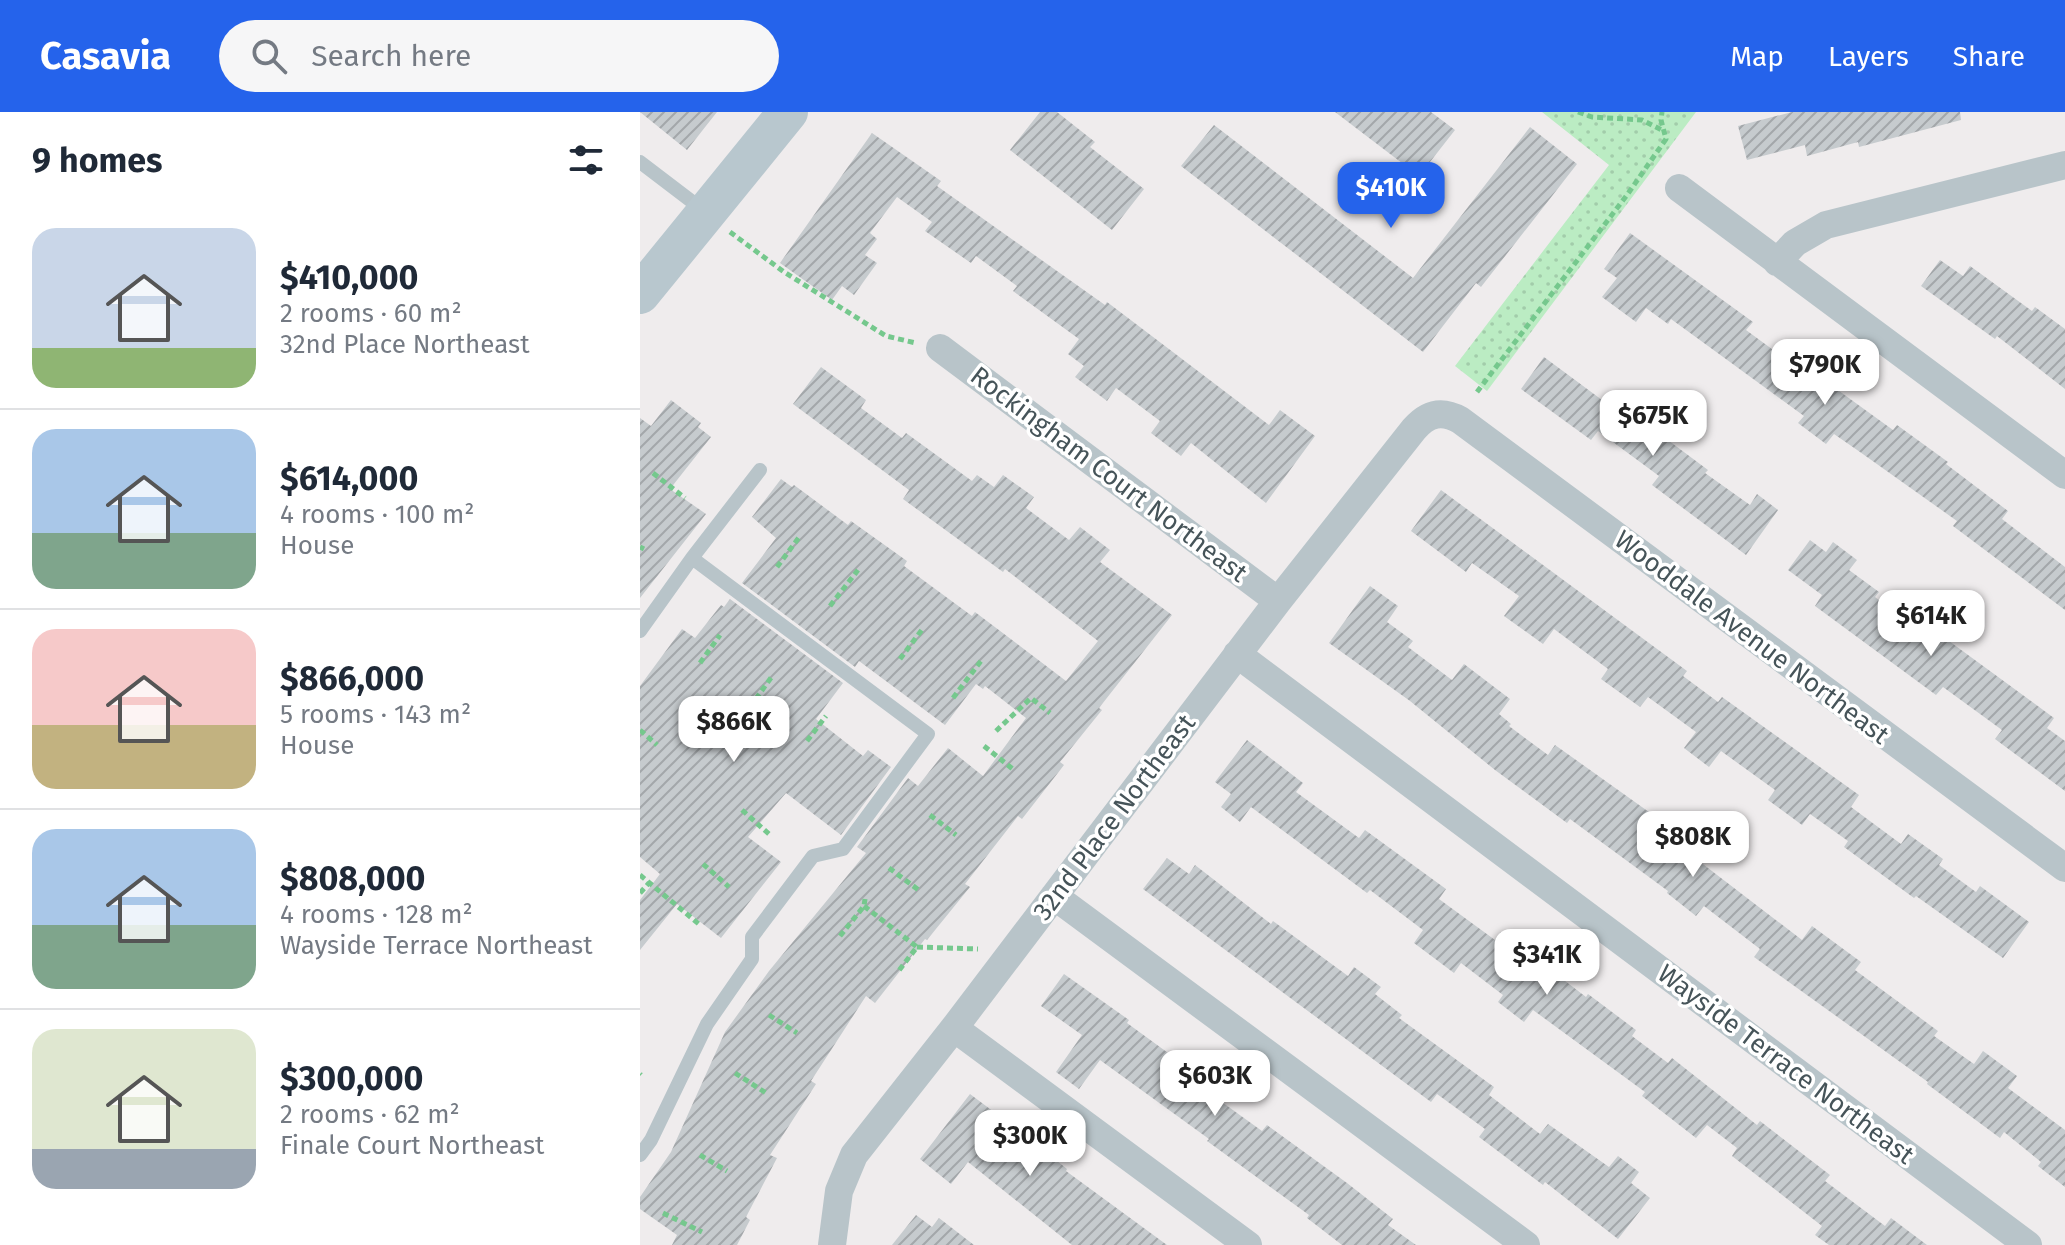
<!DOCTYPE html>
<meta charset="utf-8">
<style>
body{margin:0;font-family:"Fira Sans",sans-serif;background:#f6f6f7;color:#1f2937;height:100vh;display:flex;flex-direction:column;font-size:30px;white-space:nowrap}
*{box-sizing:border-box;margin:0}
p{font-size:26px;color:#747a83}
.icon{flex:none;width:44px;height:44px;fill:none;stroke:currentColor;stroke-width:2;stroke-linecap:round;stroke-linejoin:round}
.map{position:relative;flex:1;overflow:hidden}
.details{display:flex;flex-direction:column;background:#fff;width:640px}
.details>*{flex:none}
.price{position:absolute;translate:-50% -68px;padding:0 18px;border-radius:16px;background:#fff;color:#222;font-size:26px;line-height:52px;filter:drop-shadow(0 2px 4px #0008)}
.price::after{content:'';position:absolute;left:50%;top:48px;width:24px;height:18px;margin-left:-12px;background:inherit;clip-path:polygon(0 0,100% 0,50% 100%)}
.price.current{background:#2563eb;color:#fff}
ul{padding:0;list-style:none}
li{display:flex;align-items:center;gap:24px;height:200px;padding:0 32px}
li+li{border-top:2px solid #e0e1e3}
li span{display:grid;place-items:center;flex:none;width:224px;height:160px;border-radius:24px;color:#555}
li>.icon{margin-inline-start:auto}
span .icon{width:96px;height:96px;fill:#fffc;stroke-width:1}
li b{font-size:34px}
h2{display:flex;justify-content:space-between;align-items:center;height:96px;padding:0 32px;font-size:34px}
header{display:flex;align-items:center;gap:48px;box-sizing:border-box;height:112px;padding:0 40px;background:#2563eb;color:#fff}
header strong{font-size:38px}
nav{display:flex;gap:44px;margin-inline-start:auto;font-size:28px}
.search{width:560px;height:72px;background:#f6f6f7;display:flex;align-items:center;gap:20px;box-sizing:border-box;padding:0 28px;border-radius:44px;color:#747a83;font-size:30px}
main{display:flex;flex:1;min-height:0}
.map>svg:first-child{display:block}
.park{fill:url(#park-dots)}
.building{fill:url(#building-hatch)}
.lines{fill:none;stroke-linecap:round;stroke-linejoin:round}
.path{stroke:#75c88d;stroke-width:5;stroke-dasharray:6 4;stroke-linecap:butt}
.service{stroke:#b8c4c9;stroke-width:14}
.minor{stroke:#b8c4c9;stroke-width:28}
.secondary{stroke:#b8c7ce;stroke-width:40}
.labels{text-anchor:middle;stroke-width:7;stroke-linejoin:round;paint-order:stroke}
.street-label{font-size:26px;fill:#465459;stroke:#fff}
</style>
<header>
<strong>Casavia</strong>
<div class="search"><svg class="icon" aria-label="search" viewBox="0 0 24 24"><circle cx="10" cy="10" r="6"/><path d="M15 15l6 6"/></svg>Search here</div>
<nav><a>Map</a><a>Layers</a><a>Share</a></nav>
</header>
<main>
<section class="details">
<h2>9 homes<svg class="icon" aria-label="filters" viewBox="0 0 24 24"><path d="M4 7h16M4 17h16"/><circle cx="9" cy="7" r="2"/><circle cx="15" cy="17" r="2"/></svg></h2>
<ul>
<li><span style="background:linear-gradient(#c9d6e8 75%,#8fb573 0)"><svg class="icon" aria-label="home" viewBox="0 0 24 24"><path d="M3 11l9-7 9 7M6 9v11h12V9"/></svg></span><div><b>$410,000</b><p>2 rooms · 60 m²</p><p>32nd Place Northeast</p></div></li>
<li><span style="background:linear-gradient(#a9c7e8 65%,#7fa58c 0)"><svg class="icon" aria-label="home" viewBox="0 0 24 24"><path d="M3 11l9-7 9 7M6 9v11h12V9"/></svg></span><div><b>$614,000</b><p>4 rooms · 100 m²</p><p>House</p></div></li>
<li><span style="background:linear-gradient(#f6c9c9 60%,#c2b280 0)"><svg class="icon" aria-label="home" viewBox="0 0 24 24"><path d="M3 11l9-7 9 7M6 9v11h12V9"/></svg></span><div><b>$866,000</b><p>5 rooms · 143 m²</p><p>House</p></div></li>
<li><span style="background:linear-gradient(#a9c7e8 60%,#7fa58c 0)"><svg class="icon" aria-label="home" viewBox="0 0 24 24"><path d="M3 11l9-7 9 7M6 9v11h12V9"/></svg></span><div><b>$808,000</b><p>4 rooms · 128 m²</p><p>Wayside Terrace Northeast</p></div></li>
<li><span style="background:linear-gradient(#dfe7d0 75%,#9aa5b1 0)"><svg class="icon" aria-label="home" viewBox="0 0 24 24"><path d="M3 11l9-7 9 7M6 9v11h12V9"/></svg></span><div><b>$300,000</b><p>2 rooms · 62 m²</p><p>Finale Court Northeast</p></div></li>
</ul>
</section>
<div class="map">
<svg width="1425" height="1133" viewBox="0 0 1425 1133">
<defs>
<pattern id="park-dots" width="8" height="8" patternUnits="userSpaceOnUse" patternTransform="scale(2)"><rect width="8" height="8" fill="#bbecc3"/><path d="M2 2h.1M6 6h.1" fill="none" stroke="#a2ccaa" stroke-width="1.8" stroke-linecap="round"/></pattern>
<pattern id="building-hatch" width="6" height="6" patternUnits="userSpaceOnUse" patternTransform="scale(2)"><rect width="6" height="6" fill="#c6cbce"/><path d="M-1 1l2-2M0 6l6-6M5 7l2-2" fill="none" stroke="#a3a7aa"/></pattern>
</defs>
<rect width="100%" height="100%" fill="#efeced"/>
<!-- park -->
<path class="park" d="M902 0H1056L847 279 815 254 969 53Z"/>
<!-- building -->
<path class="building" d="M0 0H77L47 38Z
M400 0H417L455 30 450 35 504 77 472 118 370 38Z
M695 0H791L815 18 779 64Z
M1152 0H1320L1321 8 1219 35 1218 30 1167 44 1165 33 1107 48 1098 14Z
M574 13 773 166 890 15 937 52 841 175 836 171 783 240 541 54Z
M232 21 301 69 297 74 465 193 467 190 629 313 640 298 675 324 626 391 551 331 541 344 511 321 520 309 476 276 467 289 435 265 444 254 428 242 439 227 373 179 377 174 336 144 331 151 285 119 292 110 257 85 230 121 237 127 225 143 237 151 214 183 202 174 192 188 140 151Z
M990 121 1113 210 1106 218 1162 259 1166 255 1253 318 1257 313 1308 350 1306 352 1368 399 1362 407 1425 455V498L1313 414 1317 409 1220 340 1194 322 1186 332 1158 311 1164 304 1031 207 1028 212 1006 196 996 210 962 185 977 166 964 157Z
M1300 148 1323 164 1330 154 1392 199 1395 195 1425 217V277L1357 224 1355 227 1281 174Z
M904 245 989 308 993 302 1068 358 1065 361 1110 393 1117 382 1138 398 1106 443 1012 373 1019 364 958 319 951 328 881 277Z
M181 255 226 288 221 296 262 326 266 321 332 369 337 363 354 375 363 363 394 385 386 396 429 428 440 415 470 438 460 450 532 503 459 596 462 598 420 650 424 653 382 707 378 704 325 772 330 775 287 828 285 827 235 891 226 884 171 969 176 972 130 1043 137 1046 106 1105 110 1108 97 1133H32L37 1123 0 1097V1085L31 1040 85 920 129 859 226 741 217 735 268 666 278 674 308 636 343 664 386 606 345 574 343 577 336 572 305 613 219 549 215 555 102 471 136 426 112 405 141 367 152 375 154 373 208 413 211 409 267 449 264 454 332 504 335 500 426 569 458 529 365 457 363 460 263 387 269 378 153 292Z
M31 288 61 311 58 315 71 325 30 377 66 402 0 486V306L11 314Z
M801 378 1047 559 1043 564 1078 590 1082 585 1219 683 1211 695 1261 732 1268 722 1303 747 1299 753 1336 780 1340 774 1389 810 1363 846 1276 784 1274 786 1204 735 1208 729 1170 702 1162 713 1128 688 1135 678 1081 639 1069 655 1044 636 1056 620 1008 585 1000 595 961 567 968 557 914 517 903 532 864 504 879 484 832 451 826 460 771 419Z
M1170 428 1186 440 1193 430 1217 448 1209 458 1239 480 1235 485 1273 514 1283 501 1313 523 1309 529 1414 606 1407 616 1425 629V679L1355 627 1362 618 1303 575 1296 583 1175 494 1182 483 1148 458Z
M730 474 758 494 747 510 773 529 768 535 812 568 824 552 870 587 859 602 871 612 869 614 908 643 915 633 1044 725 1038 733 1162 828 1172 814 1221 850 1215 858 1298 919 1294 924 1334 952 1343 939 1377 964 1368 976 1425 1018V1075L1398 1054 1401 1050 1364 1020 1360 1026 1287 972 1288 970 1114 845 1120 837 1064 794 1056 804 1027 781 1028 779 930 707 927 711 855 658 770 589 689 531Z
M90 487 203 571 176 607 223 644 228 638 251 655 201 723 146 681 108 725 141 750 81 826 37 792 0 838V788L20 762 0 745V574L42 517 55 526 81 493 84 495Z
M607 628 663 671 656 680 719 726 725 718 806 777 799 787 855 828 861 820 946 885 948 882 996 918 992 924 1028 951 1032 946 1117 1013 1120 1009 1190 1063 1185 1069 1245 1114 1251 1106 1287 1133H1189L1175 1123 1182 1114 1092 1044 1097 1036 1067 1013 1056 1026 1002 984 1005 980 893 898 884 910 858 890 863 883 821 851 814 861 774 831 783 818 730 778 727 781 611 695 600 710 581 695 591 682 575 670Z
M527 746 549 762 555 753 631 812 633 809 708 864 714 855 741 875 735 882 762 903 759 906 854 975 849 983 900 1022 908 1012 969 1055 978 1044 999 1060 991 1071 1010 1086 978 1127 905 1070 903 1073 839 1025 845 1017 797 982 791 990 503 777Z
M424 862 489 908 487 911 583 981 579 988 622 1019 627 1013 707 1071 753 1107 748 1113 776 1133H702L667 1106 669 1103 567 1029 569 1027 460 948 439 977 416 960 442 923 401 894Z
M330 982 390 1027 427 1057 426 1059 527 1133H432L328 1050 311 1072 280 1047Z
M276 1103 292 1115 299 1106 334 1133H252Z"/>
<g class="lines">
<!-- path -->
<path class="path" d="M938 0 952 5 1002 8 1022 18
M90 120 144 160 246 224 276 231
M837 280 987 83 1026 27 1021 8 1022 0
M13 361 45 386
M0 435 4 437
M137 455 160 424
M190 494 218 458
M260 547 284 515
M60 551 80 523
M313 586 341 549
M110 595 133 563
M0 618 17 633
M356 619 391 586 410 601
M167 629 186 604
M344 634 374 658
M102 698 130 723
M290 703 316 723
M63 752 89 775
M249 756 280 779
M0 763 60 813
M0 781 9 771
M224 794 277 835 257 861
M200 824 224 794 225 787
M277 835 338 837
M129 903 157 921
M95 961 126 981
M0 962 1 963
M60 1043 87 1059
M23 1101 62 1120"/>
<!-- service -->
<path class="service" d="M0 50 63 98
M52 446 120 358
M0 519 52 446 288 622 203 737 173 744 112 825V847L67 912 11 1028 0 1043"/>
<!-- minor -->
<path class="minor" d="M1039 76 1425 363
M1137 150 1155 131 1186 113 1425 53
M300 236 638 489
M597 542 1388 1133
M414 784 886 1133
M314 916 608 1133
M192 1133 199 1079 214 1043 314 916 638 489 774 317C788 301 802 298 820 308L1425 756"/>
<!-- secondary -->
<path class="secondary" d="M0 182 148 0"/>
</g>
<g class="labels">
<!-- street labels -->
<g class="street-label">
<text transform="translate(469 362) rotate(37)" y="9">Rockingham Court Northeast</text>
<text transform="translate(1112 525) rotate(37)" y="9">Wooddale Avenue Northeast</text>
<text transform="translate(474 705) rotate(-53)" y="9">32nd Place Northeast</text>
<text transform="translate(1146 952) rotate(37)" y="9">Wayside Terrace Northeast</text>
</g>
</g>
</svg>
<b class="price current" style="left:751px;top:118px">$410K</b>
<b class="price" style="left:1185px;top:295px">$790K</b>
<b class="price" style="left:1013px;top:346px">$675K</b>
<b class="price" style="left:1291px;top:546px">$614K</b>
<b class="price" style="left:94px;top:652px">$866K</b>
<b class="price" style="left:1053px;top:767px">$808K</b>
<b class="price" style="left:907px;top:885px">$341K</b>
<b class="price" style="left:575px;top:1006px">$603K</b>
<b class="price" style="left:390px;top:1066px">$300K</b>
</div>
</main>
